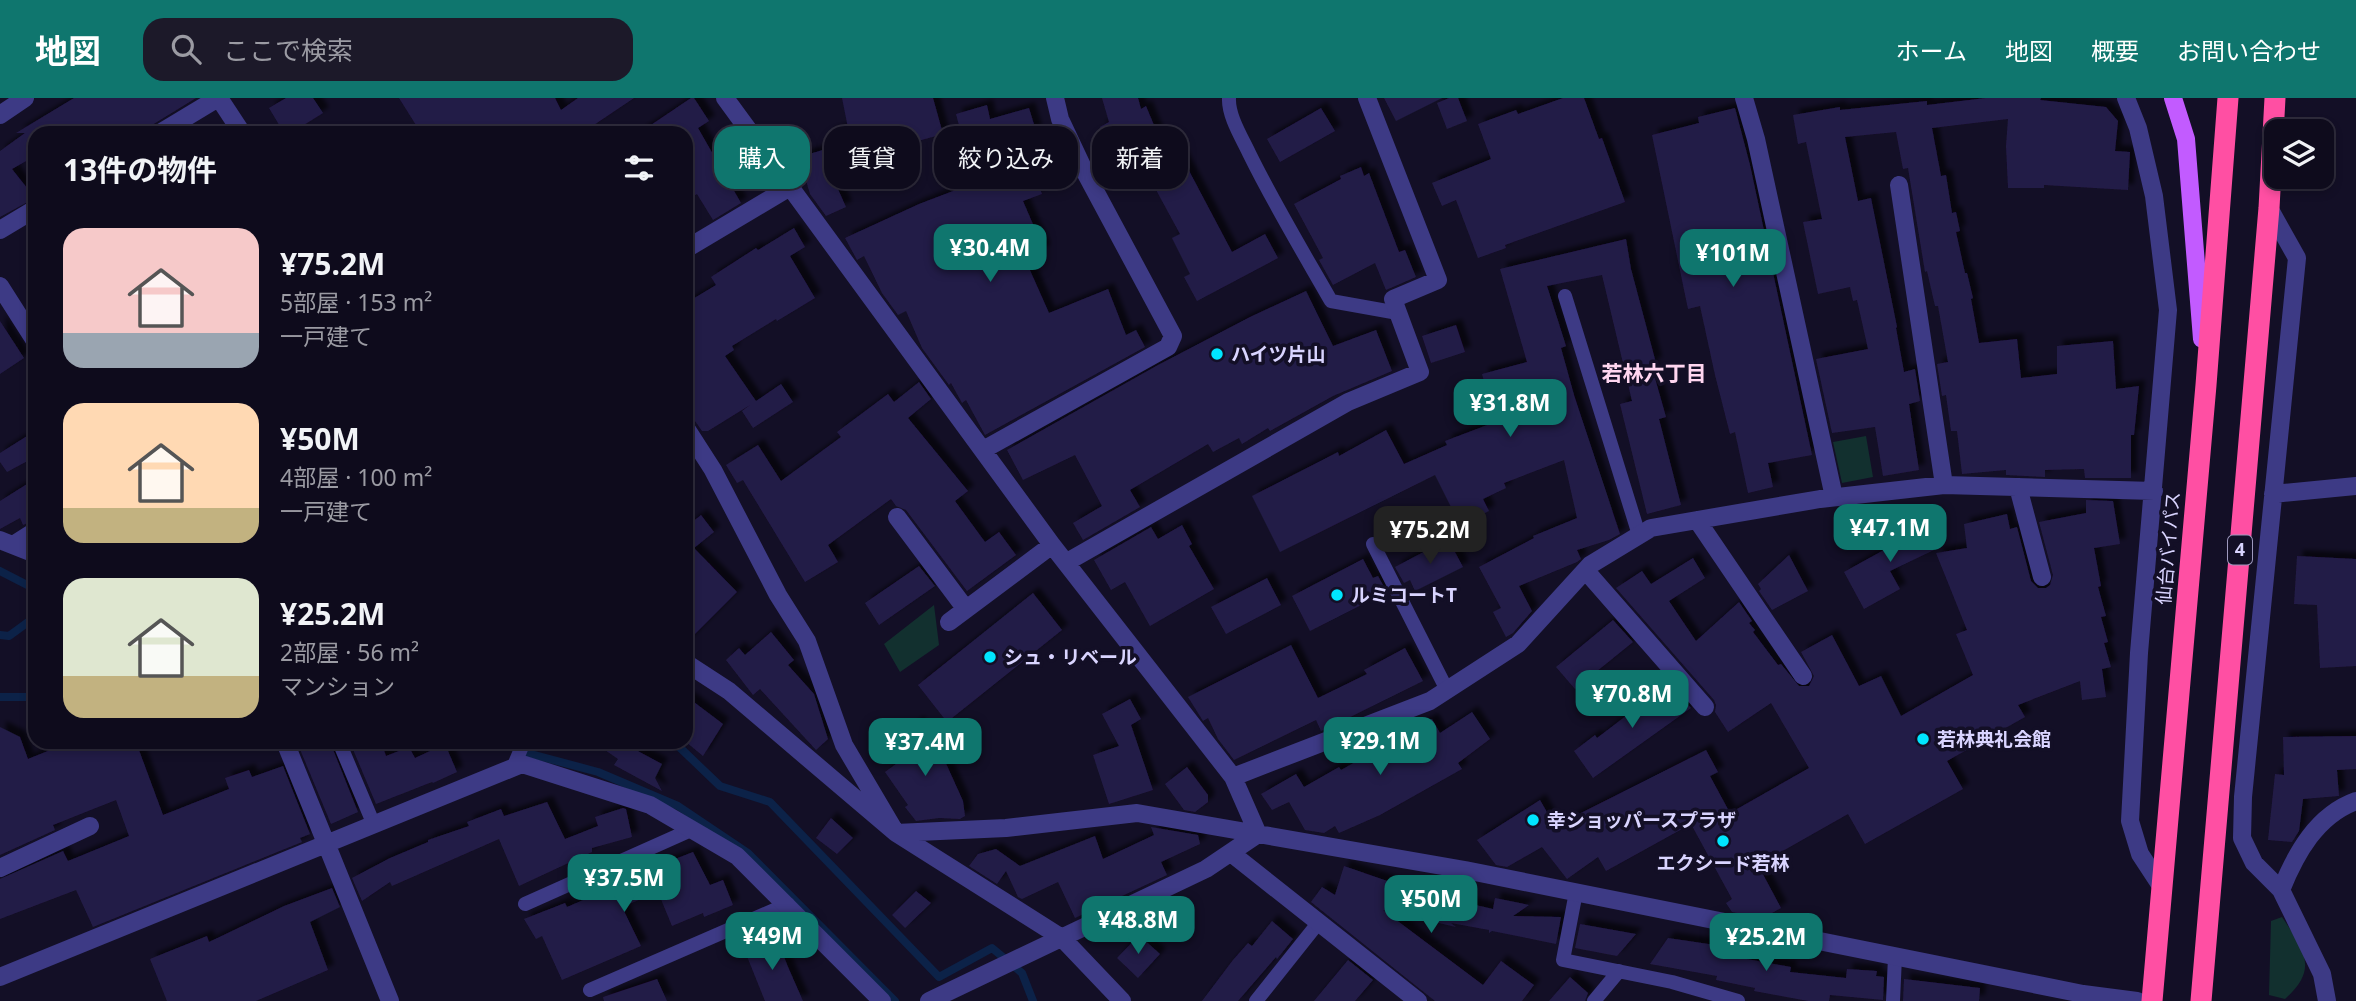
<!DOCTYPE html>
<html lang="ja">
<meta charset="utf-8">
<style>
body{margin:0;font-family:"Noto Sans","Noto Sans JP",sans-serif;background:#1c1929;color:#f1f3f6;height:100vh;display:flex;flex-direction:column;font-size:26px;white-space:nowrap}
*{box-sizing:border-box;margin:0}
p{font-size:23px;color:#9b9ba3}
.icon{flex:none;width:38px;height:38px;fill:none;stroke:currentColor;stroke-width:2;stroke-linecap:round;stroke-linejoin:round}
.map{position:relative;flex:1;overflow:hidden}
.panel{position:absolute;left:28px;top:28px;width:665px;height:623px;display:flex;flex-direction:column;background:#0e0b1c;border-radius:21px;box-shadow:0 4px 10px #0003,0 0 0 2px #2e2b3b}
.panel>*{flex:none}
.guide{position:absolute;left:714px;top:28px;width:665px;height:63px;display:flex;gap:14px}
.buttons{position:absolute;left:2264px;top:21px;display:grid;gap:14px}
.buttons a{display:grid;place-items:center;width:70px;height:70px;border-radius:14px;background:#0e0b1c;box-shadow:0 4px 10px #0003,0 0 0 2px #2e2b3b;font-size:35px}
.price{position:absolute;translate:-50% -60px;padding:0 16px;border-radius:14px;background:#0f766e;color:#fff;font-size:23px;line-height:46px;filter:drop-shadow(0 2px 4px #0008)}
.price::after{content:'';position:absolute;left:50%;top:42px;width:21px;height:16px;margin-left:-10px;background:inherit;clip-path:polygon(0 0,100% 0,50% 100%)}
.price.current{background:#222;color:#fff}
ul{padding:0;list-style:none}
li{display:flex;align-items:center;gap:21px;height:175px;padding:0 35px}
li span{display:grid;place-items:center;flex:none;width:196px;height:140px;border-radius:21px;color:#555}
li>.icon{margin-inline-start:auto}
span .icon{width:84px;height:84px;fill:#fffc;stroke-width:1}
li b{font-size:30px}
h2{display:flex;justify-content:space-between;align-items:center;height:84px;padding:0 35px;font-size:30px}
.tag{padding:0 24px;border-radius:21px;background:#0e0b1c;box-shadow:0 4px 10px #0003,0 0 0 2px #2e2b3b;font-size:24px;line-height:63px}
.tag.current{background:#0f766e;color:#fff}
header{display:flex;align-items:center;gap:42px;box-sizing:border-box;height:98px;padding:0 35px;background:#0f766e;color:#fff}
header strong{font-size:33px}
nav{display:flex;gap:38px;margin-inline-start:auto;font-size:24px}
.search{width:490px;height:63px;background:#1c1929;display:flex;align-items:center;gap:18px;box-sizing:border-box;padding:0 24px;border-radius:21px;color:#9b9ba3;font-size:26px}
.map>svg:first-child{display:block}
.green{fill:#12302f}
.lines{fill:none;stroke-linecap:round;stroke-linejoin:round}
.stream{stroke:#0c2248;stroke-width:8}
.building{fill:#241b47;filter:url(#shadow)}
.lane{stroke:#3d3a85;stroke-width:14}
.street{stroke:#3d3a85;stroke-width:18}
.primary{stroke:#c25bff;stroke-width:18}
.highway{stroke:#ff4fa3;stroke-width:21}
.poi-dot{fill:#00e5ff;stroke:#130f26;stroke-width:2.5}
.labels{text-anchor:middle;stroke-width:7;stroke-linejoin:round;paint-order:stroke}
.shield{fill:#130f26;stroke:#9e99be;stroke-width:2}
.shield-label{font-size:18px;font-weight:bold;fill:#d9d4ff}
.poi-label{font-size:19px;font-weight:bold;fill:#d9d4ff;stroke:#130f26;text-anchor:start}
.street-label{font-size:19px;fill:#d9d4ff;stroke:#130f26}
.neighbourhood-label{font-size:21px;font-weight:bold;fill:#ffd6f0;stroke:#130f26}
</style>
<header>
<strong>地図</strong>
<div class="search"><svg class="icon" aria-label="search" viewBox="0 0 24 24"><circle cx="10" cy="10" r="6"/><path d="M15 15l6 6"/></svg>ここで検索</div>
<nav><a>ホーム</a><a>地図</a><a>概要</a><a>お問い合わせ</a></nav>
</header>
<div class="map">
<svg width="2356" height="903" viewBox="0 0 2356 903">
<defs>
<filter id="shadow"><feDropShadow dx="6" dy="-6" stdDeviation="2" flood-color="#0009"/></filter>
</defs>
<rect width="100%" height="100%" fill="#130f26"/>
<!-- green -->
<path class="green" d="M1866 338 1873 379 1842 385 1833 344Z
M934 507 939 547 900 574 884 546Z
M2282 819C2303 851 2320 870 2285 901L2269 897 2271 823Z"/>
<g class="lines">
<!-- stream -->
<path class="stream" d="M0 473 35 491
M0 537 9 538 35 519
M0 599H35
M484 644 499 648
M674 644 720 688 770 704 939 879 992 850 1022 875 1033 903
M527 655 598 674 678 708 748 755 895 903"/>
</g>
<!-- building -->
<path class="building" d="M74 0H196L139 35H35V58L12 71 35 100 0 119V53L25 35H16Z
M286 0H313L323 15 291 35H284L269 10Z
M399 0H555L561 12 578 0H634L582 35H421Z
M691 0H694L709 23 698 30 741 105 713 122 697 96 686 102V35H639Z
M842 0H933L943 36 865 58 869 70 833 80 846 109 826 118 810 96 799 59 833 49 829 36 848 30Z
M1102 0H1138L1141 11 1146 8 1166 56 1177 50 1232 154 1265 136 1278 160 1197 203 1184 179 1190 176 1172 140 1180 136 1130 44 1111 53 1100 29 1109 24Z
M1384 0H1442L1396 23Z
M1449 0H1458L1467 23 1447 31 1437 5Z
M1563 0H1584L1599 41 1602 40 1625 104 1505 147 1506 150 1478 160 1456 102 1442 108 1432 85 1491 61 1478 26 1516 12 1518 16Z
M1986 0H2041L2040 2 2106 9 2118 23 2115 53 2130 54 2128 92 2044 87V90H2008L2006 48 2008 21 1932 30 1941 78 1946 77 1952 115 1956 114 1960 133 1956 134 1965 175H1967L1973 200 1971 201 1979 245 2017 241 2021 280 2057 276V248L2113 243 2116 291 2139 288 2134 337H2131V380H2085L2084 371 2045 372V379L2006 377V372L1962 376 1957 333H1951L1946 297 1942 298 1937 266 1948 264 1938 208H1935L1927 173 1925 174 1908 70 1903 71 1896 34 1845 39 1858 103 1871 100 1897 229 1896 230 1904 274 1915 271 1920 303 1909 306 1919 372 1883 378 1875 329 1832 335 1816 261 1868 251 1857 202 1853 203 1850 189 1818 196 1803 124 1822 121 1806 44 1798 46 1793 17 1840 9V12L1927 3V7Z
M987 7 990 21 1029 10 1036 33 1020 38 1042 96 1023 103 1044 152 1025 161 1049 215 1108 191 1126 237 1136 232 1145 249 985 337 966 302 962 305 951 285 949 287 922 250 906 213 898 217 882 195 864 158 857 162 845 140 919 106 974 85 956 16Z
M1321 10 1335 33 1280 64 1267 41Z
M1735 10 1750 67 1812 357 1768 365 1773 389 1748 395 1735 334 1730 336 1715 277 1700 208 1688 211 1652 37 1699 25 1698 19Z
M1361 69 1364 78 1369 75 1399 154 1405 152 1416 179 1386 192 1375 165 1333 187 1319 162 1323 160 1294 106 1341 81 1340 78Z
M794 130 805 149 790 158 815 200 777 223 776 221 732 248 734 252 725 258 756 303 781 286 793 304 753 330 742 313 750 307 708 333H702L686 310V205L716 187 711 179 756 150 758 152Z
M1626 141 1631 171 1656 265 1651 266 1666 319 1659 321 1681 407 1647 416 1620 306 1632 303 1602 177 1547 188 1566 248 1561 250 1574 297 1620 436 1609 442 1577 452 1581 461 1577 464 1519 488 1532 513 1513 535 1506 539 1493 514 1501 510 1479 469 1534 440 1533 438 1577 420 1564 362 1504 385 1506 390 1483 401 1489 413 1460 427 1435 377 1280 454 1252 398 1338 354 1339 358 1386 332 1404 366 1447 347 1445 343 1495 324 1482 276 1527 264 1500 171Z
M1306 193 1333 248 1376 232 1392 273 1333 298 1270 333 1268 330 1242 346 1239 340 1213 354 1208 346 1130 392 1140 409 1083 442 1073 425 1102 408 1075 357 1023 382 1007 352 1158 267 1250 219Z
M0 223 24 260 0 276Z
M1456 227 1465 254 1431 265 1422 238Z
M919 284 931 301 908 320 968 393 955 403 985 444 999 434 1016 457 967 493 906 412 896 408 891 401 828 447 838 464 805 484 743 382 737 385 726 367 758 347 781 383 841 339 837 334 888 296 894 304Z
M35 333V359L7 374 0 364V355Z
M35 381V422L23 427 20 420 0 431V403Z
M2086 402 2113 403 2120 446 2094 450 2101 488 2098 489 2106 518 2101 519 2108 544 2104 545 2111 569 2102 571 2106 599 2082 602 2080 583 2018 607 2025 619 1947 663 1963 691 1865 746 1848 716 1758 767 1781 810 1763 820 1732 814 1726 805 1732 801 1691 726 1606 773 1598 759 1567 781 1542 749 1507 769 1496 767 1477 742 1540 702 1555 728 1706 652 1718 674 1710 678 1730 715 1809 670 1771 605 1728 634 1715 614 1716 607 1714 602 1616 490 1642 473 1651 486 1693 460 1705 480 1669 503 1696 543 1739 504 1752 523 1749 525 1755 532 1753 534 1778 567 1781 566 1799 588H1809L1814 578 1801 554 1832 537 1859 588 1881 578 1901 618 1973 577 1956 536 1967 532 1936 455 1967 450 1964 426 2007 416 2010 431 2017 429 2031 483 2038 490H2046L2050 487 2053 477 2039 424 2086 415Z
M701 417 714 434 694 450 737 494 686 545V429Z
M1928 417 1934 452 1890 473 1900 491 1864 511 1844 474 1909 438 1904 428Z
M1182 427 1192 446 1189 448 1214 491 1150 528 1125 484 1111 492 1094 462 1151 429 1158 441Z
M1448 441 1463 469 1415 493 1410 482 1404 485 1395 469Z
M1789 457 1808 493 1772 512 1759 493 1761 491 1758 486Z
M2297 458 2356 461V568L2320 570 2317 507 2294 506Z
M1363 461 1373 480 1378 478 1387 494 1310 533 1292 498Z
M919 468 935 488 879 527 865 505Z
M1267 480 1281 507 1226 536 1211 509Z
M1033 495 1062 532 947 624 918 587Z
M1613 522 1633 544 1575 591 1556 569Z
M771 534 794 562 788 567 814 596 828 641 816 652 760 591 753 597 726 562 739 550 745 557Z
M1291 547 1318 600 1367 576 1364 572 1405 550 1423 583 1328 630 1321 633 1316 622 1234 662 1218 641 1208 620 1203 623 1188 599Z
M1669 585 1691 610 1593 680 1574 653 1595 637 1597 640Z
M686 598 723 626 703 658 686 644Z
M1130 601 1141 621 1131 627 1153 692 1109 706 1093 657 1119 648 1102 616Z
M1472 614 1490 641 1458 665 1462 671 1380 717 1339 735 1335 728 1324 735 1305 732 1289 704 1272 712 1261 696 1296 676 1304 689 1339 669 1341 672 1432 621 1440 635Z
M918 624 944 661 963 703 965 718 960 721 939 720 916 723 905 709 908 707 885 674 904 660 891 645Z
M0 629 20 639 28 661 70 644H136L163 717 229 691 225 680 249 672 252 679 283 668 310 736 300 740 302 744 93 829 76 792 0 821V781L63 753 68 763 129 738 116 702 53 727 55 732 0 757Z
M2356 638V671L2337 672 2339 698 2303 701 2299 733 2292 744 2268 742 2275 676 2284 677 2283 639Z
M297 644H330L358 714 331 726Z
M366 644H381L386 658 409 649 415 660 445 646 457 674 433 685 432 684 376 706 352 649Z
M610 644H621L662 666 655 680 662 693 614 667 618 661 605 652Z
M1187 669 1208 697V704L1195 714 1184 712 1165 686Z
M547 704 565 741 598 728 595 719 623 710 626 711 632 739 592 750V754L519 788 499 741 392 788 390 784 362 803 352 780 390 760 428 744V742L469 728 467 724 501 711 504 718Z
M831 720 853 740 837 756 816 740Z
M1151 729 1198 737 1200 746 1161 764 1167 777 1075 820 1058 784 1022 801 1018 799 1006 773 997 786 969 768 978 756 996 751 1020 768 1095 738 1103 761 1154 737Z
M693 754 710 787 723 782 733 807 704 819 703 815 672 828 658 794 622 809 641 848 562 882 542 838 536 841 524 821 565 805 567 809 627 783 626 780Z
M1344 768 1419 794 1493 811 1495 800 1529 807 1513 818 1561 819 1556 846 1492 833 1489 835V832L1451 825 1456 829 1383 812 1483 887 1501 863 1534 887 1522 903H1435L1311 804 1322 789 1335 797Z
M332 790 340 809 310 824 328 872 256 903H167L150 861 207 838 209 844 284 808Z
M916 793 931 805 905 830 892 817Z
M1272 823 1293 841 1277 861 1276 859 1238 903H1202L1233 862 1248 845 1252 848Z
M1580 826 1636 836 1617 858 1575 850Z
M1139 837 1160 856 1138 880 1117 860Z
M776 838 788 869 803 903H765L744 851Z
M1668 840 1749 852 1747 861 1791 869 1790 874 1846 880 1847 871 1877 873 1876 878 1884 879 1883 902 1830 897 1829 903H1808L1754 893 1755 890 1716 882 1717 878 1650 866Z
M1348 862 1373 882 1355 903H1314Z
M1570 879 1588 895 1585 903H1549Z
M657 881 667 903H604L603 899Z
M1904 881 1980 890 1979 903H1903Z"/>
<g class="lines">
<!-- lane -->
<path class="lane" d="M1229 0C1228 18 1242 40 1249 55 1274 106 1303 154 1331 203L1398 215
M1565 198 1639 437
M1373 446 1447 592
M342 651 374 727
M513 670 523 646 516 644
M1576 794 1563 862 1672 884 1738 903
M525 806 693 731
M590 892 788 806
M1256 903 1319 824
M1594 903 1619 873
M1893 903 1895 859"/>
<!-- street -->
<path class="street" d="M219 0 242 35
M725 0 1052 447 1233 679 1258 736 1465 772 2083 896 2137 903
M1744 0 1756 41 1834 399
M2126 0 2138 30 2154 98 2168 212 2139 555 2130 723 2140 756 2161 788
M0 17 25 0
M160 35 218 0
M1899 87 1944 387
M2269 110 2297 160 2243 699 2242 740 2254 765 2281 792 2322 876 2327 903
M0 132 35 111
M686 151 790 89
M0 188 35 243
M686 330 713 372 778 497 807 543 844 647 896 735 1062 840 1122 903
M983 352 1168 249 1173 238 1085 74 1060 21 1055 0
M2018 389 2042 479
M2273 396 2356 388
M897 419 965 510
M1697 422 1803 578
M0 442 35 456
M13 447 35 433
M1067 464 1348 304 1420 274 1393 201 1438 182 1367 0
M1586 473 1705 609
M949 524 1052 447
M686 565 729 593 896 735 1006 730 1137 715 1258 736 1206 771 929 903
M285 644 390 903
M1233 679 1430 603 1518 546 1590 467 1651 430 1820 401 1944 387 2154 393
M1231 755 1418 903
M0 770 90 728
M2281 792C2296 755 2317 717 2356 703
M0 879 522 666 650 707 737 758 882 903"/>
<!-- primary -->
<path class="primary" d="M2173 0 2186 41 2202 241"/>
<!-- highway -->
<path class="highway" d="M2152 903 2206 287 2228 0
M2201 903 2269 110 2275 0"/>
</g>
<!-- markers -->
<g class="poi-dot">
<circle cx="1217" cy="256" r="7"/>
<circle cx="1337" cy="497" r="7"/>
<circle cx="990" cy="559" r="7"/>
<circle cx="1923" cy="641" r="7"/>
<circle cx="1533" cy="722" r="7"/>
<circle cx="1723" cy="743" r="7"/>
</g>
<g class="labels">
<!-- shield labels -->
<rect class="shield" x="2228" y="437.5" width="24" height="29" rx="5"/>
<g class="shield-label">
<text x="2240" y="458">4</text>
</g>
<!-- poi labels -->
<g class="poi-label">
<text x="1231" y="263">ハイツ片山</text>
<text x="1351" y="504">ルミコートT</text>
<text x="1004" y="566">シュ・リベール</text>
<text x="1937" y="648">若林典礼会館</text>
<text x="1547" y="729">幸ショッパースプラザ</text>
<text x="1723" y="772" text-anchor="middle">エクシード若林</text>
</g>
<!-- street labels -->
<g class="street-label">
<text transform="translate(2168 450) rotate(-85)" y="7">仙台バイパス</text>
</g>
<!-- neighbourhood labels -->
<g class="neighbourhood-label">
<text x="1654" y="283">若林六丁目</text>
</g>
</g>
</svg>
<div class="buttons">
<a><svg class="icon" aria-label="layers" viewBox="0 0 24 24"><path d="M12 4l9 5-9 5-9-5zM3 14l9 5 9-5"/></svg></a>
</div>
<b class="price" style="left:990px;top:186px">¥30.4M</b>
<b class="price" style="left:1733px;top:191px">¥101M</b>
<b class="price" style="left:1510px;top:341px">¥31.8M</b>
<b class="price" style="left:1890px;top:466px">¥47.1M</b>
<b class="price current" style="left:1430px;top:468px">¥75.2M</b>
<b class="price" style="left:1632px;top:632px">¥70.8M</b>
<b class="price" style="left:1380px;top:679px">¥29.1M</b>
<b class="price" style="left:925px;top:680px">¥37.4M</b>
<b class="price" style="left:624px;top:816px">¥37.5M</b>
<b class="price" style="left:1431px;top:837px">¥50M</b>
<b class="price" style="left:1138px;top:858px">¥48.8M</b>
<b class="price" style="left:772px;top:874px">¥49M</b>
<b class="price" style="left:1766px;top:875px">¥25.2M</b>
<div class="guide">
<a class="tag current">購入</a>
<a class="tag">賃貸</a>
<a class="tag">絞り込み</a>
<a class="tag">新着</a>
</div>
<section class="panel">
<h2>13件の物件<svg class="icon" aria-label="filters" viewBox="0 0 24 24"><path d="M4 7h16M4 17h16"/><circle cx="9" cy="7" r="2"/><circle cx="15" cy="17" r="2"/></svg></h2>
<ul>
<li><span style="background:linear-gradient(#f6c9c9 75%,#9aa5b1 0)"><svg class="icon" aria-label="home" viewBox="0 0 24 24"><path d="M3 11l9-7 9 7M6 9v11h12V9"/></svg></span><div><b>¥75.2M</b><p>5部屋 · 153 m²</p><p>一戸建て</p></div></li>
<li><span style="background:linear-gradient(#ffd9b3 75%,#c2b280 0)"><svg class="icon" aria-label="home" viewBox="0 0 24 24"><path d="M3 11l9-7 9 7M6 9v11h12V9"/></svg></span><div><b>¥50M</b><p>4部屋 · 100 m²</p><p>一戸建て</p></div></li>
<li><span style="background:linear-gradient(#dfe7d0 70%,#c2b280 0)"><svg class="icon" aria-label="home" viewBox="0 0 24 24"><path d="M3 11l9-7 9 7M6 9v11h12V9"/></svg></span><div><b>¥25.2M</b><p>2部屋 · 56 m²</p><p>マンション</p></div></li>
</ul>
</section>
</div>
